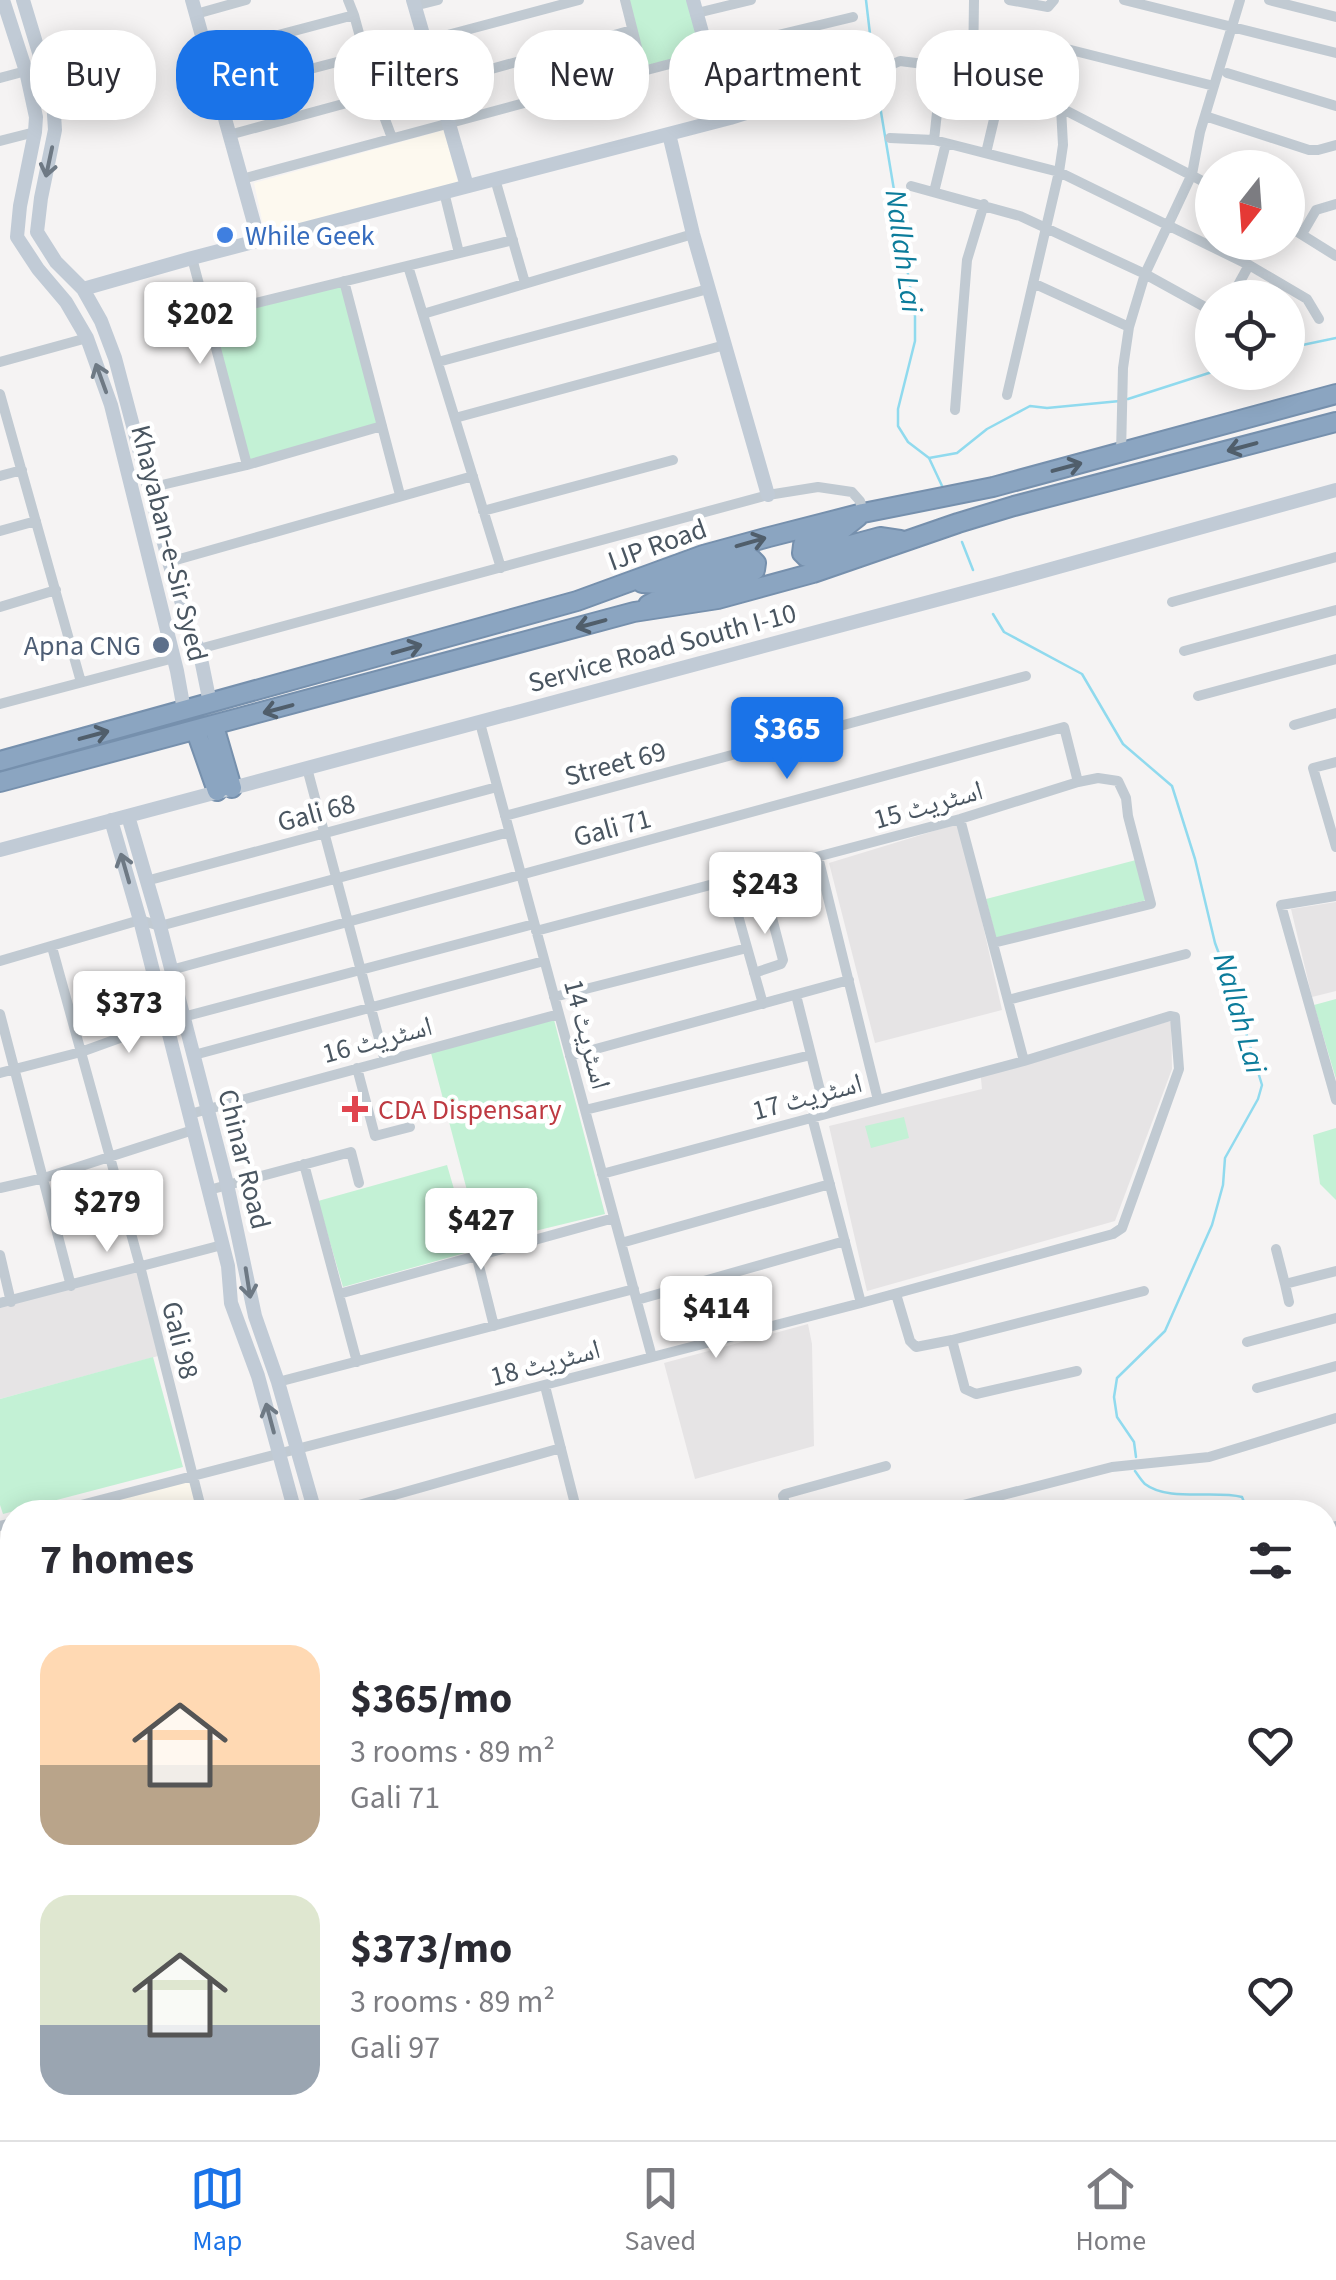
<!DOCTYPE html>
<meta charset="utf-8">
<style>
body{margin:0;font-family:"Source Sans 3","Noto Naskh Arabic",sans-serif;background:#f7f7f7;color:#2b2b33;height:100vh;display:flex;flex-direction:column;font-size:38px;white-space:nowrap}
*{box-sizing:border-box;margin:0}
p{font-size:32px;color:#7c7c81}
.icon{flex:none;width:55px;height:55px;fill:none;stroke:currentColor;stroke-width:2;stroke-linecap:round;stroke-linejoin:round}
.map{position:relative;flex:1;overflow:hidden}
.details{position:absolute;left:0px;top:1500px;width:1338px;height:640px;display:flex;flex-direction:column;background:#fff;border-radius:40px 40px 0 0;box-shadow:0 5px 25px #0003}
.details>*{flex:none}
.top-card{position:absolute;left:30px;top:30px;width:1278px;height:90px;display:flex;gap:20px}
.needle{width:65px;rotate:197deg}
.buttons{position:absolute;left:1195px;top:150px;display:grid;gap:20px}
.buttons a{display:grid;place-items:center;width:110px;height:110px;border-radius:50%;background:#fff;box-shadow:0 5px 25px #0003;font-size:50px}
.price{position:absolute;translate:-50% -85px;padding:0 22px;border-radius:10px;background:#fff;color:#222;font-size:32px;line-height:65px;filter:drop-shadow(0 2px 5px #0008)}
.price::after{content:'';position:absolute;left:50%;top:60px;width:30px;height:22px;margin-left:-15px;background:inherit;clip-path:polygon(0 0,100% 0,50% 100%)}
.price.selected{background:#1a73e8;color:#fff}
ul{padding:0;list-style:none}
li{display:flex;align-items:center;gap:30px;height:250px;padding:0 40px}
li span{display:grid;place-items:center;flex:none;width:280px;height:200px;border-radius:30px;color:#555}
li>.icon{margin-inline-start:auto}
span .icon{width:120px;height:120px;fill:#fffc;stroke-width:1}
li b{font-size:42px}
h2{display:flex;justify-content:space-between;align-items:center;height:120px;padding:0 40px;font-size:42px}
.pill{padding:0 35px;border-radius:40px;background:#fff;box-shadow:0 5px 25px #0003;font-size:35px;line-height:90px}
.pill.selected{background:#1a73e8;color:#fff}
.menu{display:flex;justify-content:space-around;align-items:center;height:140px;border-top:2px solid #e1e1e2;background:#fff;font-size:28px;color:#7c7c81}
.menu a{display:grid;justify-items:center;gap:5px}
.menu .selected{color:#1a73e8}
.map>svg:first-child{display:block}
.commercial{fill:#fdf9ef}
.education{fill:#e6e4e5}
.green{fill:#c3f1d5}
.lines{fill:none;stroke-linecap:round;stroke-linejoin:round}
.stream{stroke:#90daee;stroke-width:2.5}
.highway-casing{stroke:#7690ad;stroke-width:22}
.street{stroke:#c1cad2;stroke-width:10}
.secondary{stroke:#c1cbd6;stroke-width:14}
.highway{stroke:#8ba5c1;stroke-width:18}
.oneway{stroke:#6e7984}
.oneway2{stroke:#505e6b}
.shop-dot{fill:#3f7fe0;stroke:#fff;stroke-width:4}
.service-dot{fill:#5c6f8a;stroke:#fff;stroke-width:4}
.health-dot{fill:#e0444e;stroke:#fff;stroke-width:4}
.labels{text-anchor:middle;stroke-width:9;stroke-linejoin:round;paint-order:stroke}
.shop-label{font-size:28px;fill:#366cbe;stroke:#fff;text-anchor:start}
.street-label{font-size:28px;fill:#4a5661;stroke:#fff}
.service-label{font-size:28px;fill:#4e5e75;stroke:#fff;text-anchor:end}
.health-label{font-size:28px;fill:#be3a42;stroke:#fff;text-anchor:start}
.water-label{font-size:30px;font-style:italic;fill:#0c7c9b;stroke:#fff}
</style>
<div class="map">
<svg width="1336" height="2140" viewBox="0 0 1336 2140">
<rect width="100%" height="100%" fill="#f5f3f3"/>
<!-- commercial -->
<path class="commercial" d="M444 130 458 183 265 234 254 183Z
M189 1481 199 1512H95L94 1507Z
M1336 1703V1769L1325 1772V1706Z
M12 2054V2124L0 2127V2057Z"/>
<!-- education -->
<path class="education" d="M960 823 1002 1010 875 1043 829 863Z
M1336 902V991L1312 997 1291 909Z
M1171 1021 1172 1069 1115 1221 867 1291 829 1126 982 1089 980 1069Z
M136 1266 158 1356 0 1399V1300Z
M808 1324 812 1344 814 1446 695 1479 664 1363Z"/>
<!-- green -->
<path class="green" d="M627 0H689L703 52 645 68Z
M344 281 382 426 247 465 207 315Z
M1136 860 1147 900 996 938 986 899Z
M1336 999V1079L1314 1005Z
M553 1016 605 1214 481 1244 431 1053Z
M904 1117 909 1138 871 1148 865 1126Z
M1336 1128V1200L1320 1184 1313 1135Z
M447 1165 472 1251 343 1287 318 1201Z
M153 1357 183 1467 3 1514 0 1505V1399Z
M1336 2008V2133L1312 2140 1309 2128H1325V2011Z
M826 2128H900L904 2140H830Z"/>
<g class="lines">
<!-- stream -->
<path class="stream" d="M866 0 874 68
M875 76 915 316V341L898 409V426L908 442 929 458 943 488
M1288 348 1336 338
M1128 399 1212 372
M929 458 957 453 987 429 1030 406 1047 408 1120 401
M962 542 973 570
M993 614 1004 632 1082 674 1123 744 1172 786 1195 859 1215 943 1235 997 1262 1085 1258 1099 1225 1158 1223 1185 1212 1225 1165 1331 1117 1378 1114 1397 1117 1417 1134 1442 1136 1457
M1135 1471C1138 1475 1141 1480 1145 1484 1168 1502 1215 1490 1242 1497L1248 1512
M1325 1650H1328L1336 1668"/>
<defs>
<path id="highway" d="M858 517 834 536 803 545 802 553 806 557 880 537 900 540
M642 583 661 584 752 559 756 563 755 570 663 597 648 605
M214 726 232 788
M196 731 217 791
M0 761 577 601 703 555 769 537 863 513 993 487 1336 394
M0 782 634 612 718 599 813 573 958 523 1014 506 1336 422"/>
</defs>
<!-- highway casing -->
<use href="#highway" class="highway-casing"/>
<!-- street -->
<path class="street" d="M348 0 354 15 376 95 392 138
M625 0 643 71 708 54
M1009 0 1048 7 1054 0
M1124 0 1336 53
M1269 0 1336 17
M414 6 438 0
M697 13 751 0
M196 14 246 0
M425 41 579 0
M708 52 853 17
M207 54 354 15
M973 71 974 0
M1227 73 1336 106
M868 75 900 61 1059 81
M0 78 26 71
M437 84 632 30
M218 93 364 55
M1061 108 1212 186
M1205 116 1309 150H1318L1336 145
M229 135 376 95
M890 138 934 140 1059 172 1249 265 1307 299 1319 319
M934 140 942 67
M0 141 35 132
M986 153 996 111
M242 179 643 71
M495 179 525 283
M911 186 1020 216 1145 274 1212 311
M444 192 459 253
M934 192 946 143
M1288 226 1336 256
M1302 234 1316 210 1336 204
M192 258 247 465
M408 266 501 568
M344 281 400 495
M1033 283 1129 327
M1231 298 1249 265
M423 314 693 234
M207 315 513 240
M0 362 87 338
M438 362 708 289
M0 394 81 682
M1007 395 1059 172 1063 145 1061 108 1052 49 1055 46 1214 86
M955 410 967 260 984 204
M455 418 725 345
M1121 453 1123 368 1129 327 1145 274 1192 174 1200 132 1240 0
M0 476 22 470
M149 488 247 465 382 426
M483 511 673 460
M0 531 36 521
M169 562 473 476
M1172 602 1336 557
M0 607 56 590
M199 649 768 495 818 487 852 492 860 501 863 513
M1184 651 1336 610
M1198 696 1336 659
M0 704 174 658
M480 723 652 1357
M1294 725 1336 713
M1336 762 1313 768 1336 847
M307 768 385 1061
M505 816 1026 676
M960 819 1024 1061
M818 857 878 1100
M728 880 763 1004
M146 881 497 787
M1336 896 1281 905 1336 1100
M536 931 960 819 1078 782 1098 778 1118 781 1126 798 1128 816 1151 904 993 943
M52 947 140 1266 202 1512
M0 961 140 920 160 926 509 832
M171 970 1064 727 1078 782
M754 973 781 964 783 960 760 872
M796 995 826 1114
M554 997 747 948
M1008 1000 1186 954
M0 1014 71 1286
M194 1055 544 961
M570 1056 849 980
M357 1068 375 1136 410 1127
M0 1073 81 1052 164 1022 534 924
M585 1110 811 1055
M190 1114 559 1014
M812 1117 861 1303
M304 1164 357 1362
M0 1188 44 1178 193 1130
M209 1190 351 1152 359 1183
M621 1243 830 1184
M1276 1249 1285 1284
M476 1254 494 1326
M0 1255 11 1302
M339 1294 614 1218
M896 1294 910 1341 916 1347 952 1340 1144 1291
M637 1300 845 1241
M1289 1302 1285 1284 1336 1271
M0 1303 222 1245
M952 1340 965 1389 976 1394 1077 1371
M1247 1342 1336 1318
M278 1382 634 1289
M545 1386 577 1512
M1257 1388 1336 1366
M54 1512 861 1303 1113 1234 1122 1228 1179 1069 1175 1017 1170 1016 1024 1061 602 1174
M334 1512 561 1448
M787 1512 783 1496 785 1494 886 1466
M936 1512 1112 1467 1209 1457 1336 1418
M0 1526 12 1523
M1325 1529 1336 1526
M0 1559 12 1605
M1325 1618H1328L1336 1626
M0 1692 12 1688
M0 1751 12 1748
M0 1813 12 1809
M1325 1877 1336 1874
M0 1886 12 1883
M1325 1945 1336 1942
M0 1952 12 1949
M1325 2013 1336 2010
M992 2128 996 2140
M1056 2128 1060 2140
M1172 2128 1175 2140
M1090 2140 1133 2128
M1331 2140 1336 2139"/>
<!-- secondary -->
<path class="secondary" d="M3 0 26 71 36 117 35 132 20 206 17 237 38 269 66 302 87 338 111 405 177 671 184 710
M23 0 53 99 55 130 41 198 37 232 56 262 83 289 101 321 115 358 169 562 193 639 199 649 210 703
M192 0 259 241
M413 0 467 186
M693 0 708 54 730 118
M669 134 693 234 768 495
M83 289 192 258 730 118 868 75
M128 816 160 926 227 1184 255 1316 278 1382 315 1512
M111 820 140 920 228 1266 231 1303 258 1376 295 1512
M0 850 1004 582 1336 490
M1325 1702 1336 1699
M1325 1791 1336 1788
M0 2048 12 2044
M818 2128 822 2140
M910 2128 913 2140
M11 2140 53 2128"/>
<!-- highway -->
<use href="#highway" class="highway"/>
</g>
<!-- one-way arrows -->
<defs><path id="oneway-shaft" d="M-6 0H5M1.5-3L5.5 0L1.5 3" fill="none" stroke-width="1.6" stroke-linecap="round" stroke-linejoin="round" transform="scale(2.5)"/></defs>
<g class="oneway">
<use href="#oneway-shaft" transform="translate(49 162) rotate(102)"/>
<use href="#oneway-shaft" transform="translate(101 378) rotate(-110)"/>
<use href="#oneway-shaft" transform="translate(125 868) rotate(-106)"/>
<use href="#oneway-shaft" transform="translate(248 1283) rotate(81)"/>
<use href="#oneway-shaft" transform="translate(270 1418) rotate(-105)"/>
</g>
<g class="oneway2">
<use href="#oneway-shaft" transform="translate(1242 447) rotate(165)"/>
<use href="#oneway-shaft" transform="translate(1067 467) rotate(-15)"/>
<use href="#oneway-shaft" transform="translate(751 542) rotate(-16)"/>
<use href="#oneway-shaft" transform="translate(591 624) rotate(165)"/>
<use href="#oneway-shaft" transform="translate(407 649) rotate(-16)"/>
<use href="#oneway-shaft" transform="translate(278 709) rotate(165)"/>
<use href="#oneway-shaft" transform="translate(94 735) rotate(-15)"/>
</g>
<!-- markers -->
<circle class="shop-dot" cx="225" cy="235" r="10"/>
<circle class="service-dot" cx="161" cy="645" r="10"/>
<path class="health-dot" d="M350 1094h10v10h10v10h-10v10h-10v-10h-10v-10h10z"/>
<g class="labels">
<!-- shop labels -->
<g class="shop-label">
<text x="245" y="245">While Geek</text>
</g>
<!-- street labels -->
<g class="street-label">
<text transform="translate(170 543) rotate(76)" y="10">Khayaban-e-Sir Syed</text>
<text transform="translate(657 544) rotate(-20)" y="10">IJP Road</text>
<text transform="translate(662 647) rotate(-15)" y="10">Service Road South I-10</text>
<text transform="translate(615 763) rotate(-15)" y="10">Street 69</text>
<text transform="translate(928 804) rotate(-16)" y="10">اسٹریٹ 15</text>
<text transform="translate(316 812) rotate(-15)" y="10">Gali 68</text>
<text transform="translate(612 827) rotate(-15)" y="10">Gali 71</text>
<text transform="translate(588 1034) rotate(75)" y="10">اسٹریٹ 14</text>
<text transform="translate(377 1039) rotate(-15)" y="10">اسٹریٹ 16</text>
<text transform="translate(807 1096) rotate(-15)" y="10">اسٹریٹ 17</text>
<text transform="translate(245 1159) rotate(76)" y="10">Chinar Road</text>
<text transform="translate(181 1340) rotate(76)" y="10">Gali 98</text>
<text transform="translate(545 1362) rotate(-15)" y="10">اسٹریٹ 18</text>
</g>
<!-- service labels -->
<g class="service-label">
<text x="141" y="655">Apna CNG</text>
</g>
<!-- health labels -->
<g class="health-label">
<text x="378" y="1119">CDA Dispensary</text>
</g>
<!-- water labels -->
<g class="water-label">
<text transform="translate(904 251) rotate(82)" y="10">Nallah Lai</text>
<text transform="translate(1240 1013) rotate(74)" y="10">Nallah Lai</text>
</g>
</g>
</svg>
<div class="buttons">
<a><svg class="needle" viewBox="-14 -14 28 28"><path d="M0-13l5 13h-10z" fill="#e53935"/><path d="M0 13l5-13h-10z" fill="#7c7c81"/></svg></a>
<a><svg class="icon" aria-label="locate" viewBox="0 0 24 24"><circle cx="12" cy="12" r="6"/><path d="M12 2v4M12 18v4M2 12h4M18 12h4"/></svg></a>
</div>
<b class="price" style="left:200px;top:367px">$202</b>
<b class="price selected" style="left:787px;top:782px">$365</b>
<b class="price" style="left:765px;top:937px">$243</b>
<b class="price" style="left:129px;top:1056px">$373</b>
<b class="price" style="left:107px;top:1255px">$279</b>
<b class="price" style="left:481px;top:1273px">$427</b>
<b class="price" style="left:716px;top:1361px">$414</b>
<div class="top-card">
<a class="pill">Buy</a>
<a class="pill selected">Rent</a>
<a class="pill">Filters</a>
<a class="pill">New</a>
<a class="pill">Apartment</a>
<a class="pill">House</a>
</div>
<section class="details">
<h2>7 homes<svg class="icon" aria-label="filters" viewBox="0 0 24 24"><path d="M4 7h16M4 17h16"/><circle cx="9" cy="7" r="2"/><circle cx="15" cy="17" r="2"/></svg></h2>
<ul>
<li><span style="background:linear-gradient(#ffd9b3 60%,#b9a48a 0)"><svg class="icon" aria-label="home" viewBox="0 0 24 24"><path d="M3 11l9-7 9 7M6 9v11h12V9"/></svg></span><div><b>$365/mo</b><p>3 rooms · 89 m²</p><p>Gali 71</p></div><svg class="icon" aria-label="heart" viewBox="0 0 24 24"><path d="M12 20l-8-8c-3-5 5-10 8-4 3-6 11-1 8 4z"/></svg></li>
<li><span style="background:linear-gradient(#dfe7d0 65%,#9aa5b1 0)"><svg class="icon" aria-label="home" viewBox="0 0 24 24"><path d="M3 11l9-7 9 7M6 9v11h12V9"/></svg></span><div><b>$373/mo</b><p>3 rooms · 89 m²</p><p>Gali 97</p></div><svg class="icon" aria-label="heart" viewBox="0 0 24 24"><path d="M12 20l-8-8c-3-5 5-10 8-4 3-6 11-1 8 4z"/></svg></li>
</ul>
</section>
</div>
<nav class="menu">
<a class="selected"><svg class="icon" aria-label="map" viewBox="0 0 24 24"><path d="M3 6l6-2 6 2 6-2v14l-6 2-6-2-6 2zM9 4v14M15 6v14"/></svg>Map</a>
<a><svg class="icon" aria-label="saved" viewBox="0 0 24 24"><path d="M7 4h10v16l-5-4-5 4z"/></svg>Saved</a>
<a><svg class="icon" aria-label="home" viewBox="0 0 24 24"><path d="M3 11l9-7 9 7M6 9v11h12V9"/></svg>Home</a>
</nav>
